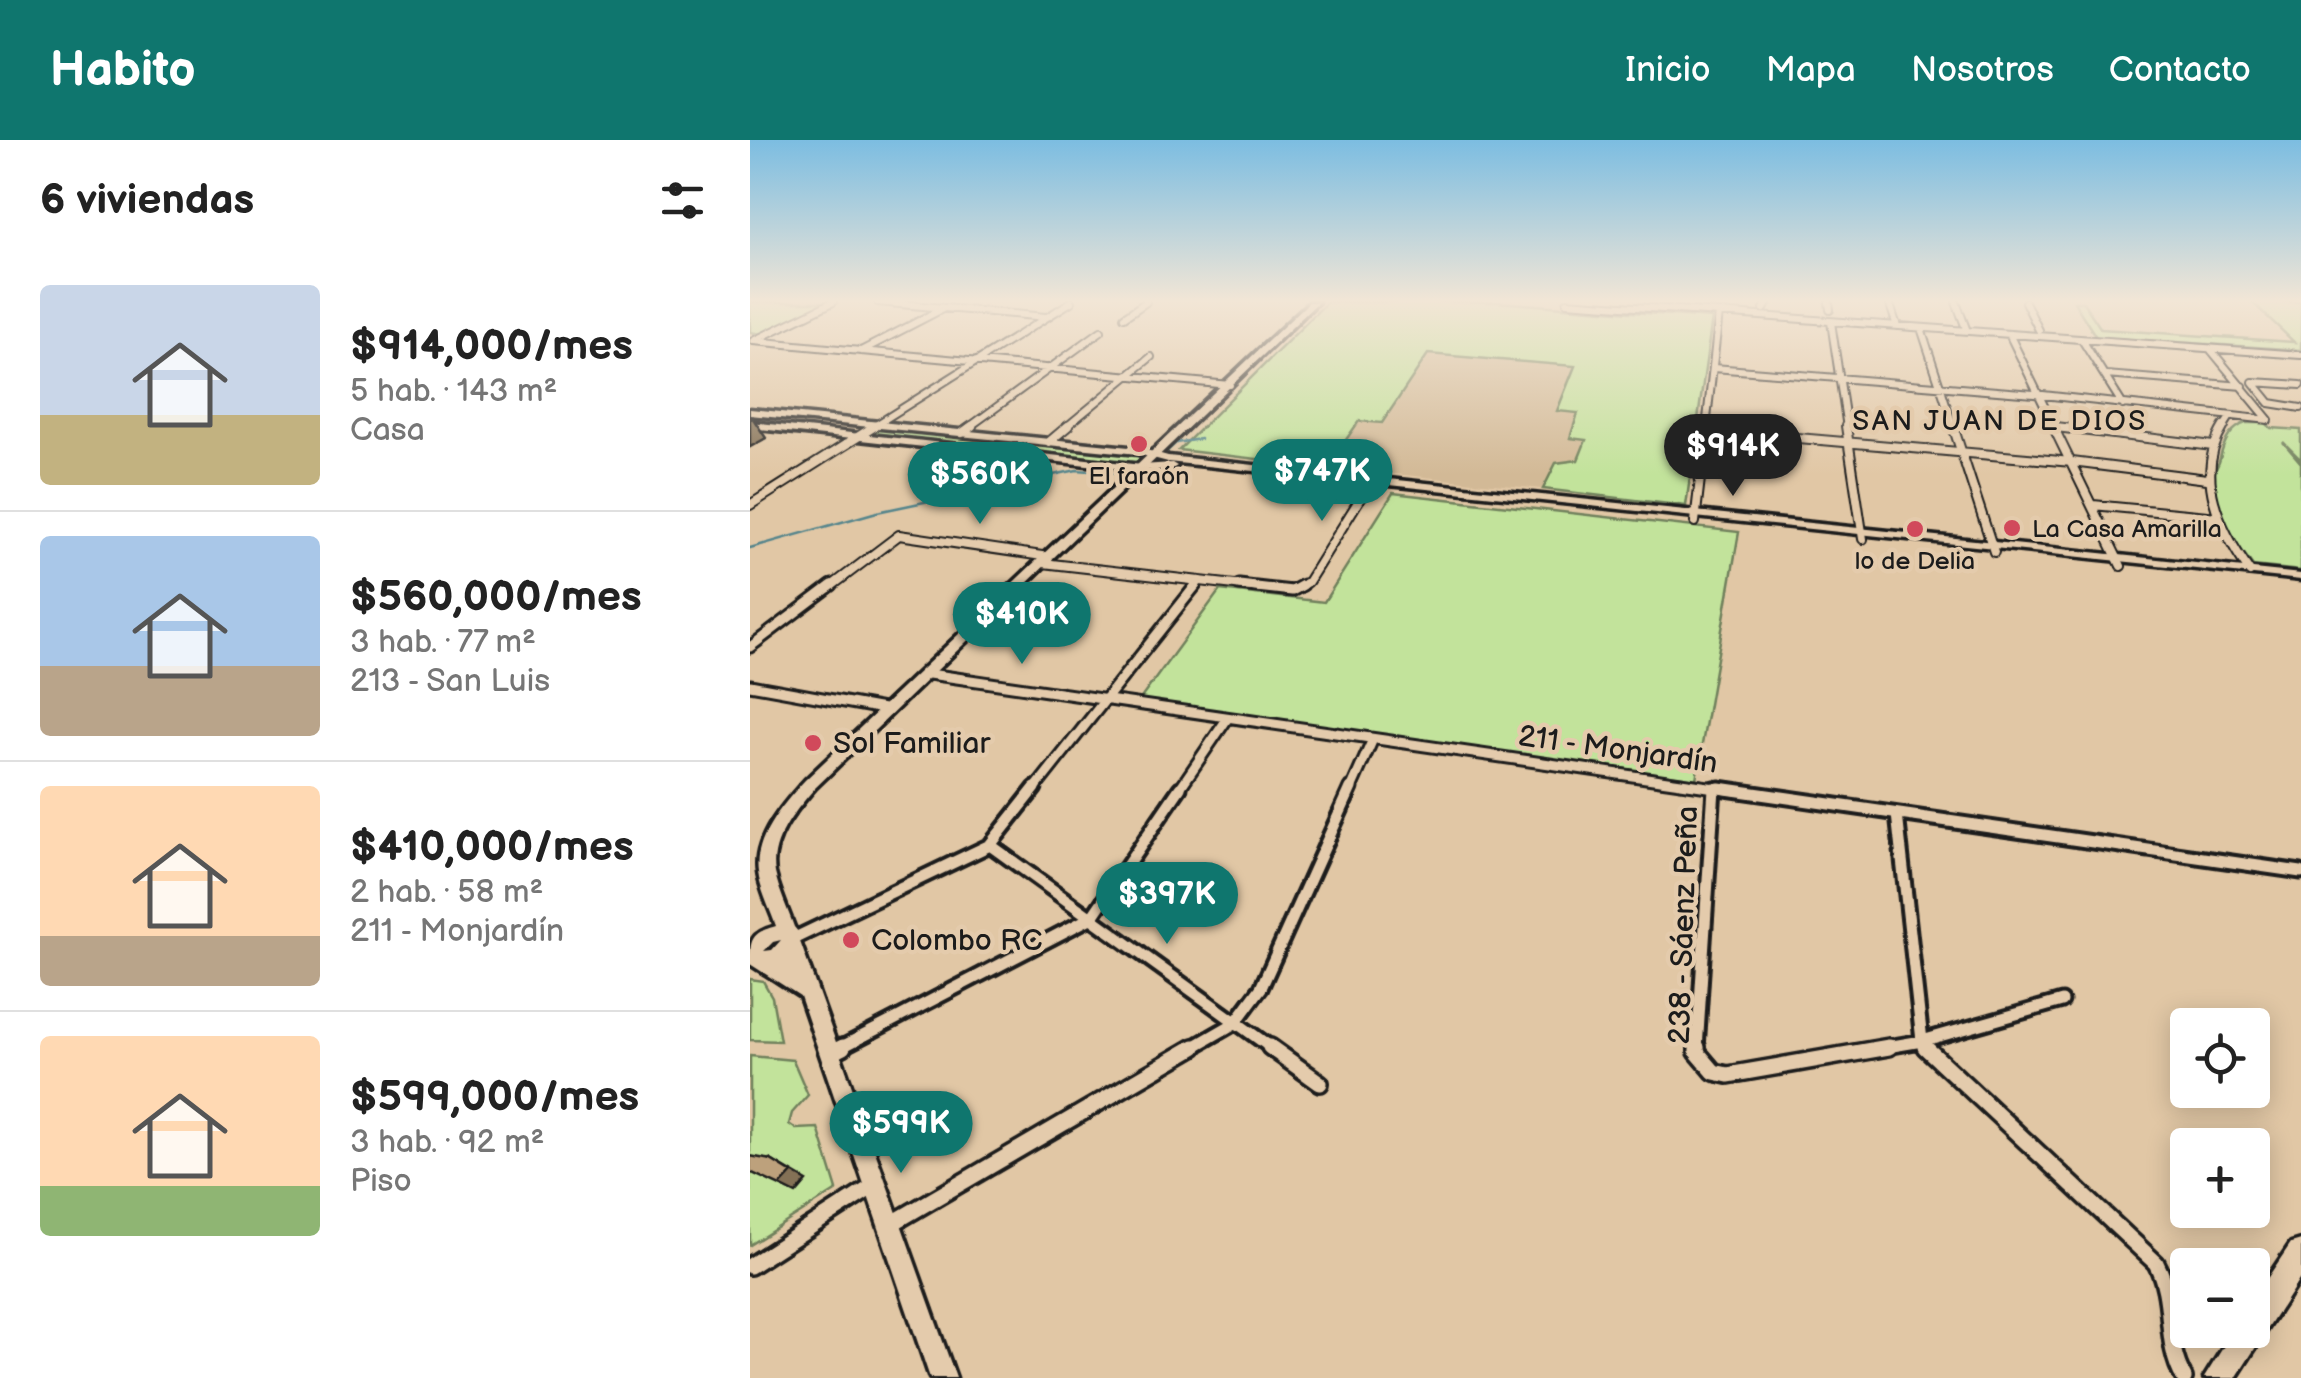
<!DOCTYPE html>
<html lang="es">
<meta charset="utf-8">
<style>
body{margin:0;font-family:"Balsamiq Sans",sans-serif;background:#f6f6f6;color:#222;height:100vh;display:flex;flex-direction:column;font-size:38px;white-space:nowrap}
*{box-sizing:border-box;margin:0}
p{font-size:32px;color:#767676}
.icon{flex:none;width:55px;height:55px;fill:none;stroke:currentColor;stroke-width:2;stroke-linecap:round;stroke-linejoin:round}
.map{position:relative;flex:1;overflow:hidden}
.details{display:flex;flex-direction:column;background:#fff;width:750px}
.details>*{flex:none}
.controls{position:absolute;left:1420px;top:868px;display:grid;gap:20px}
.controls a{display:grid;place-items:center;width:100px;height:100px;border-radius:10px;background:#fff;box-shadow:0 5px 25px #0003;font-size:50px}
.price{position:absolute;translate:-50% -85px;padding:0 22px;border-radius:35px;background:#0f766e;color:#fff;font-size:32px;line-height:65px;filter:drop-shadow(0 2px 5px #0008)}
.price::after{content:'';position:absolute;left:50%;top:60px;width:30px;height:22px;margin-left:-15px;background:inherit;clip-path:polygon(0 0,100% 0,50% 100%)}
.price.on{background:#222;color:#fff}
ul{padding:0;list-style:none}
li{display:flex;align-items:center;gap:30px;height:250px;padding:0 40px}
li+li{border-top:2px solid #e0e0e0}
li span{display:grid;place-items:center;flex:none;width:280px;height:200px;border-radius:10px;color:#555}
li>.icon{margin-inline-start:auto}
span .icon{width:120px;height:120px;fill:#fffc;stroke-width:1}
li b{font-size:42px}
h2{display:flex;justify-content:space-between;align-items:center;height:120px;padding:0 40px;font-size:42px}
header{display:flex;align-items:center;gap:60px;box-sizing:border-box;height:140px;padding:0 50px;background:#0f766e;color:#fff}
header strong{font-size:48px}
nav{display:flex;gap:55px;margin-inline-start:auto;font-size:35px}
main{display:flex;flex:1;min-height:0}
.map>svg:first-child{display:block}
.built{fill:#d2b996}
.green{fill:#c2e39b;stroke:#6f805c;stroke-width:2.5}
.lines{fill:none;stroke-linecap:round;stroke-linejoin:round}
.stream{stroke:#55858c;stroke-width:2.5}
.minor-far4-casing{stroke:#1c1c1c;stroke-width:10}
.minor-far3-casing{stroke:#1c1c1c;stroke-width:12}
.minor-far2-casing{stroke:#1c1c1c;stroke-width:15}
.minor-far1-casing{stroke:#1c1c1c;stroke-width:19}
.minor-casing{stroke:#1c1c1c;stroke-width:22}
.tertiary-casing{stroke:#1c1c1c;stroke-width:7}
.secondary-casing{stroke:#1c1c1c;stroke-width:7}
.primary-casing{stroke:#1c1c1c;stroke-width:7}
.minor-far4{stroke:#e4cbac;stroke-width:6}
.minor-far3{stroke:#e4cbac;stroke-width:8}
.minor-far2{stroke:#e4cbac;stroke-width:9}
.minor-far1{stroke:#e4cbac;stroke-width:11}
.minor{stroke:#e4cbac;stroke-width:15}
.tertiary{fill:#e4cbac;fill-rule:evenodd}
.secondary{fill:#e4cbac;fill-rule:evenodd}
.primary{fill:#e4cbac;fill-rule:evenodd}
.shaded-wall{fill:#847156;stroke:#1c1c1c;stroke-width:2.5}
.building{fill:#bda17b;stroke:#1c1c1c;stroke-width:2.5}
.poi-dot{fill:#d1495b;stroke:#e4cbac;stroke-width:4}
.labels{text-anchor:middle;stroke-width:9;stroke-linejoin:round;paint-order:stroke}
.far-poi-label{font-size:25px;fill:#1c1c1c;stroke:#e4cbac}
.far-neighbourhood-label{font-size:28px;letter-spacing:2.5px;fill:#1c1c1c;stroke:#e4cbac}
.poi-label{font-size:30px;fill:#1c1c1c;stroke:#e4cbac;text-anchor:start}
.street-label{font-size:30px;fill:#1c1c1c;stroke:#e4cbac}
</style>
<header>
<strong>Habito</strong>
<nav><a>Inicio</a><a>Mapa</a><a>Nosotros</a><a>Contacto</a></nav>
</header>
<main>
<section class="details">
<h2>6 viviendas<svg class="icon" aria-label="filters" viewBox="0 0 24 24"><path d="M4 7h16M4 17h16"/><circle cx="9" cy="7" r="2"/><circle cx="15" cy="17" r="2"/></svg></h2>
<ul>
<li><span style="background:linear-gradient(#c9d6e8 65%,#c2b280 0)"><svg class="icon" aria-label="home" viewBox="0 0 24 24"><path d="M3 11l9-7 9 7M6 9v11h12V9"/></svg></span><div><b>$914,000/mes</b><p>5 hab. · 143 m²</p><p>Casa</p></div></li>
<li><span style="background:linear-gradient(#a9c7e8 65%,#b9a48a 0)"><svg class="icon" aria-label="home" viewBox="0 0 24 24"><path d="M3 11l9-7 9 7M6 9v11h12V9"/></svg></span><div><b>$560,000/mes</b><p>3 hab. · 77 m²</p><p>213 - San Luis</p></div></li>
<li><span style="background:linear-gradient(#ffd9b3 75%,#b9a48a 0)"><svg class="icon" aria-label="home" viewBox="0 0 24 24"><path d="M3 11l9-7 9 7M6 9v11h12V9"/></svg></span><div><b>$410,000/mes</b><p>2 hab. · 58 m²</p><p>211 - Monjardín</p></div></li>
<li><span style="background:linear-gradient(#ffd9b3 75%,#8fb573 0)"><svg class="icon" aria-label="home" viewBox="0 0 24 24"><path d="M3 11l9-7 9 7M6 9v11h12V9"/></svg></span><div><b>$599,000/mes</b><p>3 hab. · 92 m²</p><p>Piso</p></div></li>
</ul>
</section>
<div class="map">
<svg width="1551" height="1238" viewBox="0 0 1551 1238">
<rect width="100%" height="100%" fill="#e1c7a5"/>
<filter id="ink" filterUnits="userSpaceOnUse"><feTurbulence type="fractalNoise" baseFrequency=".01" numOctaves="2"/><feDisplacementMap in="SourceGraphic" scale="20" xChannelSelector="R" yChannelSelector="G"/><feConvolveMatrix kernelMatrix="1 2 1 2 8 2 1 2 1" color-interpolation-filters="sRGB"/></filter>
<g filter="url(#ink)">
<!-- built -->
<path class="built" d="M678 214 826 226 808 270 828 273 836 299 828 321 806 324 793 349 577 327 609 281Z"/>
<!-- green -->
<path class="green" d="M0 162H80L11 194 0 192Z
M577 162H747L962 178 936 366 793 349 806 323 828 320 836 300 820 298 828 273 807 271 825 226 678 214 632 283 609 281 577 327 429 310Z
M1324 162H1333L1351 189 1544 202 1502 162H1551V210L1346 197Z
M1496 283H1516L1521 288 1551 290V320L1533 302 1551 323V431L1503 426C1487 403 1455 364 1464 334 1465 329 1469 324 1470 319 1473 304 1480 288 1496 283Z
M135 286 390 313 397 316 383 323 119 293Z
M643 353 989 392 946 639 389 561 470 450 574 462Z
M0 839 13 841 22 857 30 901 0 900Z
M0 916 43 920 58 955 42 973 39 984 46 989 68 988 87 1050 0 1105Z"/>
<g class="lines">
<!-- stream -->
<path class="stream" d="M413 315 426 303 450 299
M390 335 399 328
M0 408 127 372 327 330 380 334"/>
<defs>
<path id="minor-far4" d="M128 162 296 177
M817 162 1551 215
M1079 162 1080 170
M1139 162 1147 186
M1206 162 1217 191
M1275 162 1289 190
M1014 169 1018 162
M374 177 396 162
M1081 182 1097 288
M1171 188 1204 288
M1259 194 1305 288
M5 200 83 162
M1332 200 1373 265
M3 201 480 245
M1461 210 1519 280
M111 211 194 168
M964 228 1284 254 1519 280
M1356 235 1493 246
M1551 245 1503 242 1520 263 1551 268
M1306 287 1317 288
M121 288 321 162
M218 288 351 191
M315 288 401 217
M956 288 969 173
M1473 288 1480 277"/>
<path id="minor-far3" d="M1096 286 1113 399
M1203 286 1244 412
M1303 286 1371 426
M1474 286C1443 336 1470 389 1500 432
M1306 287 1463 306
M957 290 1322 322 1457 339
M212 293 222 286
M299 302 318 286
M0 365 125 286
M1343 365 1468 377
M945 382 956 286
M293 423 511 448
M79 448 149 395 299 417
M444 448 449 441
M548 448 558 442 621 341"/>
<path id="minor-far2" d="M489 445 542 451 553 445
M0 507 82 445
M179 534 986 651
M0 545 139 570
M283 651 446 445
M428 651 477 579
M600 651 623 599"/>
<path id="minor-far1" d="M969 648 1551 732
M1147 674 1172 901 1177 909
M240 705 523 909
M43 799 240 705 285 648
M88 909 342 777 430 648
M440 909 485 883 511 848 601 648
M947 909 964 648
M1125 909 1172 901 1312 861"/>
<path id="minor" d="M520 907 570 943
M947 907V912L964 932 978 935 1139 907
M1175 907 1406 1123C1426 1160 1413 1202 1434 1238
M81 913 93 907
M141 1084 444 907
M0 1126 125 1045"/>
<path id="tertiary" d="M0 269 389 308 418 316 1551 434V440L418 322 388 314 0 275Z
M0 282 392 325 422 323 427 326 422 329 392 331 0 288Z"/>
<path id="secondary" d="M559 162H568L65 648C46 670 19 701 25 733 29 751 38 770 44 787L49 793 48 796 206 1238H180L50 856 0 824C0 799 1 793 26 786 20 769 10 749 8 732 3 698 34 663 55 640ZM31 800 22 810 14 811 23 802Z"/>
<path id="primary" d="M1551 1100V1137L1486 1238H1454L1484 1190H1502V1161L1541 1103Z"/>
</defs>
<!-- minor-far4 casing -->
<use href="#minor-far4" class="minor-far4-casing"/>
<!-- minor-far3 casing -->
<use href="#minor-far3" class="minor-far3-casing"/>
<!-- minor-far2 casing -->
<use href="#minor-far2" class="minor-far2-casing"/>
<!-- minor-far1 casing -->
<use href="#minor-far1" class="minor-far1-casing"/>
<!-- minor casing -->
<use href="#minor" class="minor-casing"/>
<!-- tertiary casing -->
<use href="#tertiary" class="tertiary-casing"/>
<!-- secondary casing -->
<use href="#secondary" class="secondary-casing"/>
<!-- primary casing -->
<use href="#primary" class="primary-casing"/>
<!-- minor-far4 -->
<use href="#minor-far4" class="minor-far4"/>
<!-- minor-far3 -->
<use href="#minor-far3" class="minor-far3"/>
<!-- minor-far2 -->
<use href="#minor-far2" class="minor-far2"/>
<!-- minor-far1 -->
<use href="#minor-far1" class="minor-far1"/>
<!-- minor -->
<use href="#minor" class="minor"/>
<!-- tertiary -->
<use href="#tertiary" class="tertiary"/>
<!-- secondary -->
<use href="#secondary" class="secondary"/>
<!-- primary -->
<use href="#primary" class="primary"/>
</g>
<!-- shaded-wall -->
<path class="shaded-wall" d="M2 277 16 298 0 307V278Z
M21 1020 57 1041 46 1054 30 1046Z"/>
<!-- building -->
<path class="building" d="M0 1016 21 1020 42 1033 30 1046 0 1032Z"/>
</g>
<!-- sky -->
<linearGradient id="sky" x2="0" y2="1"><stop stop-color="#7cbde1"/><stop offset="0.48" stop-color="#f2e6d6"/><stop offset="1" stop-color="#f2e6d6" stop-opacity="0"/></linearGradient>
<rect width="1551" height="335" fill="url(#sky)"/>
<!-- markers -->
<g class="poi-dot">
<circle cx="389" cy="304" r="10"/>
<circle cx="1262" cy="388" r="10"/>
<circle cx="1165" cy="389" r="10"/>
<circle cx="63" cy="603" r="10"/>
<circle cx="101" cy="800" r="10"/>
</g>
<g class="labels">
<!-- far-poi labels -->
<g class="far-poi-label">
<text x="389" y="344">El faraón</text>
<text x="1282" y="397" text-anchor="start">La Casa Amarilla</text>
<text x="1165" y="429">lo de Delia</text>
</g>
<!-- far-neighbourhood labels -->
<g class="far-neighbourhood-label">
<text x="1250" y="290">SAN JUAN DE DIOS</text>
</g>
<!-- poi labels -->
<g class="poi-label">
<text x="83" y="613">Sol Familiar</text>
<text x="121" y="810">Colombo RC</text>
</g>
<!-- street labels -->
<g class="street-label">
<text transform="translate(868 609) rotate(8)" y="10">211 - Monjardín</text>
<text transform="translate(933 785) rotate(-88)" y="10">238 - Sáenz Peña</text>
</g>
</g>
</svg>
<div class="controls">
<a><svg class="icon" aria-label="locate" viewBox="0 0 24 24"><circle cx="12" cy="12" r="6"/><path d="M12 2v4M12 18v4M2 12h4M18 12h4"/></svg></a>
<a>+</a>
<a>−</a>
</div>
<b class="price on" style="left:983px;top:359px">$914K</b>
<b class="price" style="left:572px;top:384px">$747K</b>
<b class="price" style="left:230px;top:387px">$560K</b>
<b class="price" style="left:272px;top:527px">$410K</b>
<b class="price" style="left:417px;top:807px">$397K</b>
<b class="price" style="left:151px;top:1036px">$599K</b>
</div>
</main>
